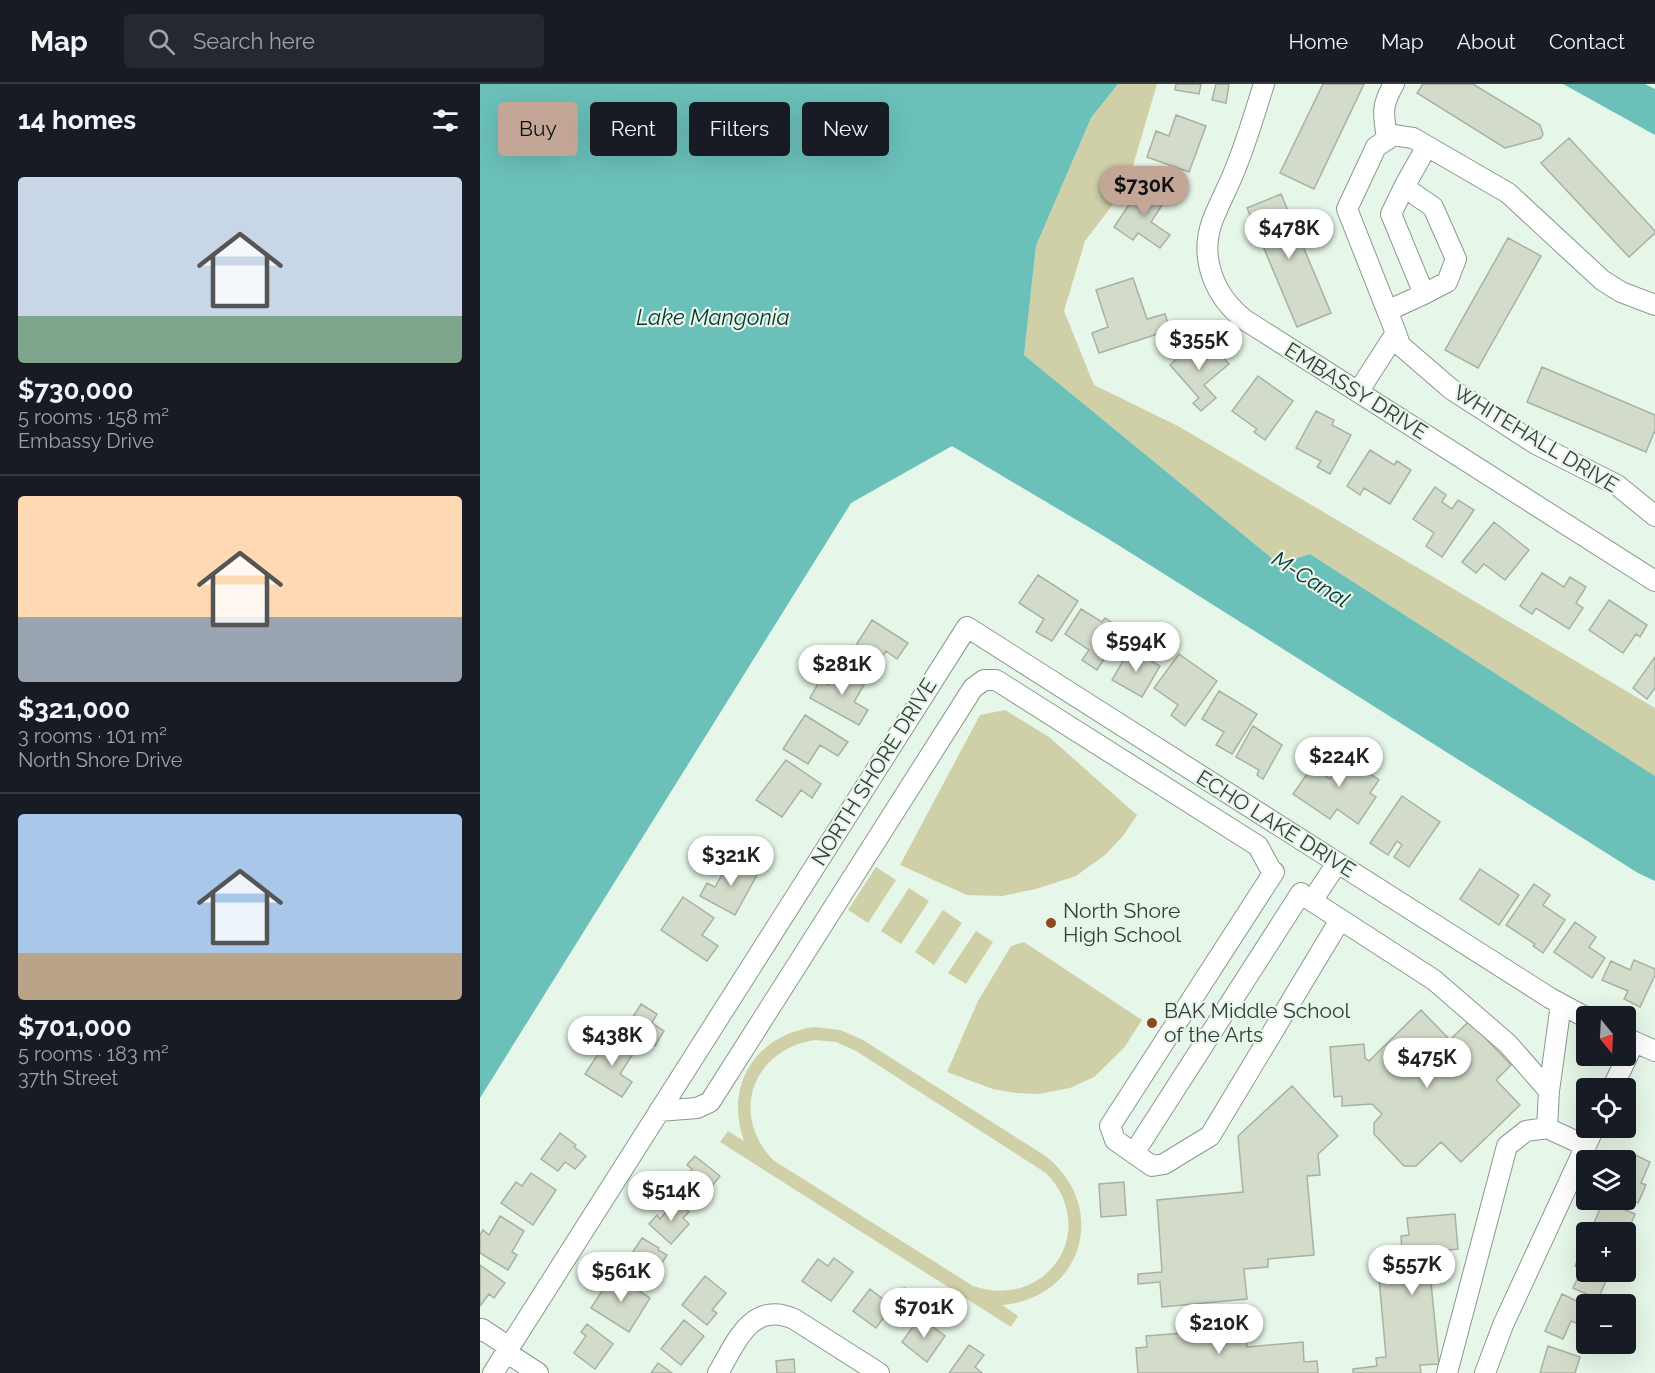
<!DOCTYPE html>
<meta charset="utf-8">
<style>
body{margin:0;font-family:Raleway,sans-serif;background:#242831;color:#f1f3f6;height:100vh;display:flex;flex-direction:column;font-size:22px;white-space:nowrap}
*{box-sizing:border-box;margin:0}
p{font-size:20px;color:#9ea1a6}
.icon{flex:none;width:33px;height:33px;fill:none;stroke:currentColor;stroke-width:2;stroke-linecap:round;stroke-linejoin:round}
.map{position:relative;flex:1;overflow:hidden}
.panel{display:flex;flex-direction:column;background:#171b24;width:480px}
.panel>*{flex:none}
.hud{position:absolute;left:18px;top:18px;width:570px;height:54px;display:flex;gap:12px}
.needle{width:39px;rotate:162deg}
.tools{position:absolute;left:1096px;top:922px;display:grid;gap:12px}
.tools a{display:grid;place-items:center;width:60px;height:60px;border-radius:6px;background:#171b24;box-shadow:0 6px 24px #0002;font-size:30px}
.price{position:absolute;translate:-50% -51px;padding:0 14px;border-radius:21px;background:#fff;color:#222;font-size:20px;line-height:39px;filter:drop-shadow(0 2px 3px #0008)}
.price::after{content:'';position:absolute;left:50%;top:36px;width:18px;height:14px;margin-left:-9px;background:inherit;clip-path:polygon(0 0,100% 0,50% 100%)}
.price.on{background:#c4a696;color:#111}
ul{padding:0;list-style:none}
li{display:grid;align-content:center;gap:12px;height:318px;padding:0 18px}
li+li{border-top:2px solid #363941}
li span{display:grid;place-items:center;height:186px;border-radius:6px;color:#555}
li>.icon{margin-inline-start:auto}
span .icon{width:108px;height:108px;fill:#fffc;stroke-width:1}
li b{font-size:26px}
h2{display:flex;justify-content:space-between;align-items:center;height:72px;padding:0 18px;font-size:26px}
.chip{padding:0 21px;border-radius:6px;background:#171b24;box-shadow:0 6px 24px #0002;font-size:21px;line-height:54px}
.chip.on{background:#c4a696;color:#111}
header{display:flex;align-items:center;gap:36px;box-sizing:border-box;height:84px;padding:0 30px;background:#171b24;border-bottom:2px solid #363941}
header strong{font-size:28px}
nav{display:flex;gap:33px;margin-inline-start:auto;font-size:21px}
.search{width:420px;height:54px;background:#242831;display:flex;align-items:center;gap:15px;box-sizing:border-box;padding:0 21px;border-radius:6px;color:#9ea1a6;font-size:22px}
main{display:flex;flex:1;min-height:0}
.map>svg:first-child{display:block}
.green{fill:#cfd0a8;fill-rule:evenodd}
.water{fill:#6bc0ba}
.building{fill:#d3dccb;stroke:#a9b1a1;stroke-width:1.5}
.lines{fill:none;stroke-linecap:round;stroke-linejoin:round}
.minor-casing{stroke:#8a998c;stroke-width:22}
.minor{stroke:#fff;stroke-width:20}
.poi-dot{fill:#8e4821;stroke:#e6f6e8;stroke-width:2}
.labels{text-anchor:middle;stroke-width:4.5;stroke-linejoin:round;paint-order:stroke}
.street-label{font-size:21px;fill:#373d37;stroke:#e6f6e8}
.poi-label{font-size:21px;fill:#373d37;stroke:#e6f6e8;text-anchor:start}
.water-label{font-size:22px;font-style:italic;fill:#093432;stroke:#e6f6e8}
</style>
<header>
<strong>Map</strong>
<div class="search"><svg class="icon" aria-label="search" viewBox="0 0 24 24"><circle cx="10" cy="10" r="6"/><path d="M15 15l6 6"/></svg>Search here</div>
<nav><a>Home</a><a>Map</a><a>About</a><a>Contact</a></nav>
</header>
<main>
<section class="panel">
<h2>14 homes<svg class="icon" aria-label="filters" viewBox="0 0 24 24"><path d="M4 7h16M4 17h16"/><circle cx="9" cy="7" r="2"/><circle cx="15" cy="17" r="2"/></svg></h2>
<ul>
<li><span style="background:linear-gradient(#c9d6e8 75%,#7fa58c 0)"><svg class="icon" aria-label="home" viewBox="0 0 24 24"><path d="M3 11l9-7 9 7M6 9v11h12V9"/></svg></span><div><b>$730,000</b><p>5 rooms · 158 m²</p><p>Embassy Drive</p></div></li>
<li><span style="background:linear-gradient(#ffd9b3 65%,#9aa5b1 0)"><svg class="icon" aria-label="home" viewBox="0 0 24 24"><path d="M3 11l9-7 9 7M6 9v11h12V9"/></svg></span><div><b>$321,000</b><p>3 rooms · 101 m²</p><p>North Shore Drive</p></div></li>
<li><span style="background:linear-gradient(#a9c7e8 75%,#b9a48a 0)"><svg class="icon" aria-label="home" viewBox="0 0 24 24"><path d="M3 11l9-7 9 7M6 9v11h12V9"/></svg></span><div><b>$701,000</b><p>5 rooms · 183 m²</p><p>37th Street</p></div></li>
</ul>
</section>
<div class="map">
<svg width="1175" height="1289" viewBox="0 0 1175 1289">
<rect width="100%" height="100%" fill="#e6f6e8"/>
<!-- green -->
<path class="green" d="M638 0H677L647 102 605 157 584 227 614 301 698 342 1175 624V692L830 470 799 480 544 271 556 162 611 34Z
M525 626 569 653 657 731 643 752 625 771 596 792 556 805 522 812 487 811 420 781 500 631Z
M396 783 416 796 388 839 368 826Z
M429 804 449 817 421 860 401 847Z
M463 826 482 839 454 881 435 868Z
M496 847 513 858 486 900 468 889Z
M544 858 662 936 644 964 614 993 590 1004 558 1010 536 1009 513 1005 467 988 498 917 531 862Z
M334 943 360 946 383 956 564 1071C630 1121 604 1214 522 1221L538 1232 531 1243 240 1058 248 1047 264 1057C244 1001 276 951 334 943ZM335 956 356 958 376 967 566 1089C621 1146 567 1227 493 1202L293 1076C249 1030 273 965 335 956Z"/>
<!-- water -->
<path class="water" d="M0 0H638L611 34 556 162 544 271 799 480 830 470 1175 692V797L1158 789 627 454 472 362 371 419 0 1014Z
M1083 0H1165L1175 5V51Z"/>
<!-- building -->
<path class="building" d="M696 0H721L719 10 695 6Z
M736 0H749L746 19 732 16Z
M843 0H884L834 105 800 89Z
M943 0H993L1060 41 1063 50 1061 54 1025 64 937 9Z
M696 31 726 42 709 88 667 73 676 47 689 52Z
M1089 54 1175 147V149L1149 173 1061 79Z
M670 100 688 112 671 138 690 151 680 164 658 149 653 156 634 143 655 112 659 115Z
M801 110 851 229 817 243 767 124Z
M1028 154 1061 172 998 284 965 266Z
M653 194 667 235 685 230 690 246 619 269 612 249 628 243 616 206Z
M720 254 729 263 722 269 727 275 737 267 749 280 724 301 736 314 721 327 713 319 719 314 690 281Z
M1062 283 1175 331V346L1166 368 1047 318Z
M778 292 813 317 785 356 774 348 777 345 752 327Z
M836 327 854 336 852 341 871 351 850 390 837 383 841 377 816 364Z
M890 366 914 381 917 377 931 386 910 420 884 404 880 411 867 402Z
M955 403 966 411 962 418 972 425 978 416 994 426 962 473 946 462 954 449 933 435Z
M1014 438 1049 466 1025 496 1004 480 996 489 982 478Z
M1062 489 1084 503 1090 493 1106 503 1096 519 1103 524 1089 545 1056 524 1052 530 1040 522Z
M558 491 598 517 572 557 556 548 564 535 539 519Z
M1129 516 1167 541 1160 553 1156 550 1143 569 1109 546Z
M601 525 622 538 625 534 643 546 617 586 602 576 609 566 585 550Z
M392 536 428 559 417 575 406 567 391 589 365 572 372 561 375 563Z
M650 565 680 582 662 613 632 596Z
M699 570 737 597 705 642 691 631 698 621 674 604Z
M1175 573V604L1167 615 1153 604Z
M358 584 385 599 374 618 388 626 379 641 330 614 340 596 349 601Z
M739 607 777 630 752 670 736 661 744 648 722 635Z
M325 631 368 658 358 672 340 661 328 680 303 665Z
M773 642 802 661 783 695 777 691 779 686 756 673Z
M848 661 899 696 890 709 896 713 878 740 857 725 850 735 813 710 832 683 850 695 856 687 839 676Z
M306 676 341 700 332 714 321 706 302 733 276 716Z
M922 712 960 738 929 783 914 773 922 761 917 757 908 771 890 759Z
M251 775 278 789 255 831 220 812 227 799 235 803Z
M1000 785 1039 811 1019 841 980 815Z
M1054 800 1070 811 1063 821 1085 836 1063 869 1053 862 1055 860 1026 841Z
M203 813 234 834 222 851 238 862 227 877 181 846Z
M1095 838 1116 853 1109 863 1125 874 1112 894 1074 868Z
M1154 876 1175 885V891L1160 923 1144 915 1148 907 1122 896 1131 877 1150 886Z
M161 920 177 930 172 939 184 947 175 962 146 944Z
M941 926 970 956 989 937 1031 981 1016 996 1040 1021 981 1078 961 1058 936 1082H924L894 1050V1039L902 1030 892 1020 862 1022V1012L854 1013 850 963 884 960 885 974 889 977Z
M130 952 154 968 140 990 152 998 142 1013 105 990Z
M812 1002 858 1052 838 1070 840 1091 827 1092 834 1171 788 1175V1183L764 1185 767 1215 682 1223 680 1198 658 1200V1190L682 1188 677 1116 763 1108 758 1052Z
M80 1049 96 1061 94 1063 106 1072 95 1085 85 1078 78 1087 61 1075Z
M1147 1067 1170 1078 1161 1099 1166 1101 1158 1119 1146 1113V1077H1143Z
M215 1072 240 1092 221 1116 201 1100 212 1085 207 1081Z
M51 1089 76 1106 53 1141 21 1119 36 1098 42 1102Z
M644 1098 646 1131 621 1133 619 1100Z
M196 1116 209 1128 203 1134 209 1140 191 1160 169 1140 177 1131 180 1135Z
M1123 1117 1155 1130 1146 1152V1149H1110Z
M975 1130 978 1165 948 1168 959 1280 940 1281 941 1289H873V1285L897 1282 896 1274 906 1273 897 1171 922 1168 921 1152 929 1151 927 1134Z
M20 1132 44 1147 32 1168 37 1171 28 1186 0 1169V1151L3 1146 9 1151Z
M162 1154 179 1164 178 1166 187 1171 168 1201 142 1184Z
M1103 1163 1107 1164V1188H1130L1118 1215 1093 1204 1102 1185 1095 1182Z
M354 1174 373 1188 351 1217 322 1197 338 1175 348 1182Z
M0 1181 25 1199 14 1214 9 1210 0 1222Z
M133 1190 170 1214 149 1248 111 1224Z
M225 1192 246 1209 232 1226 237 1229 227 1241 202 1221Z
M424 1204 434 1208 428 1222 418 1218Z
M390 1205 412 1222 396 1244 373 1227Z
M1082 1210 1107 1222V1239L1105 1243 1091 1237 1083 1255 1065 1247Z
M440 1233 465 1252 447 1278 422 1258Z
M204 1236 224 1252 201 1281 181 1265Z
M107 1240 133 1260 115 1285 94 1269 106 1252 101 1248Z
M766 1244 767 1263 823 1258 824 1278 837 1277 838 1289H658L656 1264 667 1263 666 1252Z
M489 1261 504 1271 495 1283 502 1289H469Z
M1068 1262 1100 1273 1095 1289H1060Z
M314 1275 315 1289H297L296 1277Z
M178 1279 192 1289H171Z"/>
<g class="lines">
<defs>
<path id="minor" d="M784 0C775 28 767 56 756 83 749 102 739 119 732 138 719 175 735 213 765 236L1175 497
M907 56C904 30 900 24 914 0
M924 103 947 62
M907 227 944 210 967 198 976 175 953 123 924 103 911 130 944 210
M916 249 920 261 971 305 1056 360 1137 401 1175 432
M878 308 916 249 867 125 896 63 913 51 933 54 1028 109 1122 196 1141 208 1175 221
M857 779 832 817 954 896 1028 960 1069 1007 1067 1044 1106 1062
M1146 954 1175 967
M1132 1005 1154 958
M1069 1007 1081 920
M179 1027 217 1024 230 1018 493 604 504 596H516L778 762 791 786 794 788 630 1042 635 1056 672 1082 684 1080 730 1052 860 836
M654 1069 821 809
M0 1247 2 1245 29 1263
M26 1268 58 1289
M13 1289 487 543 1070 914 1107 934
M238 1289C256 1259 271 1216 314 1235L399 1289
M967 1289 1027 1062 1046 1047 1067 1044
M1005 1289 1023 1241 1114 1044"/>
</defs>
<!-- minor casing -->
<use href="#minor" class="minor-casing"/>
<!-- minor -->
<use href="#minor" class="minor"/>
</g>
<!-- markers -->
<g class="poi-dot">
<circle cx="571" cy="839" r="6"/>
<circle cx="672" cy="939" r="6"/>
</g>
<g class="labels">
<!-- street labels -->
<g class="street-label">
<text transform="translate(876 307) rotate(32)" y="7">EMBASSY DRIVE</text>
<text transform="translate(1056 355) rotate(31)" y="7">WHITEHALL DRIVE</text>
<text transform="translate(394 688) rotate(-58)" y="7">NORTH SHORE DRIVE</text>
<text transform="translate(796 740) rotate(32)" y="7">ECHO LAKE DRIVE</text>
</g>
<!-- poi labels -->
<g class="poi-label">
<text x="583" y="834">North Shore<tspan x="583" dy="24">High School</tspan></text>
<text x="684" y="934">BAK Middle School<tspan x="684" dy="24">of the Arts</tspan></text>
</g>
<!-- water labels -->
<g class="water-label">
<text x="233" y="241">Lake Mangonia</text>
<text transform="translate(831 495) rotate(32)" y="8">M-Canal</text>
</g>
</g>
</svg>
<div class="tools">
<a><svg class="needle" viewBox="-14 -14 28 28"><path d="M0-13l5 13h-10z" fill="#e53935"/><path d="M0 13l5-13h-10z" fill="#9ea1a6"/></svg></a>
<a><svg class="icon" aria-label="locate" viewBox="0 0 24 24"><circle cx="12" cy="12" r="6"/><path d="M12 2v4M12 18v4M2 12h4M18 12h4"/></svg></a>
<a><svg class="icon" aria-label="layers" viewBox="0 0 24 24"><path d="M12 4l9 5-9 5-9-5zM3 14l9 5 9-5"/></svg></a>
<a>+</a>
<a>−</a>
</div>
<b class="price on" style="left:664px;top:133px">$730K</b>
<b class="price" style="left:809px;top:176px">$478K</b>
<b class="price" style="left:719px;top:287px">$355K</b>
<b class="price" style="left:656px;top:589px">$594K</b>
<b class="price" style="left:362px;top:612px">$281K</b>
<b class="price" style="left:859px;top:704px">$224K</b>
<b class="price" style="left:251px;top:803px">$321K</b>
<b class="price" style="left:132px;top:983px">$438K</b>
<b class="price" style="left:947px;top:1005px">$475K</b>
<b class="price" style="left:191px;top:1138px">$514K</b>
<b class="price" style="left:932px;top:1212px">$557K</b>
<b class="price" style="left:141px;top:1219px">$561K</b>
<b class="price" style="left:444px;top:1255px">$701K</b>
<b class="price" style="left:739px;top:1271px">$210K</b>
<div class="hud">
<a class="chip on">Buy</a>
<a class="chip">Rent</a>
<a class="chip">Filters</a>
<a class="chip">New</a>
</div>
</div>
</main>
